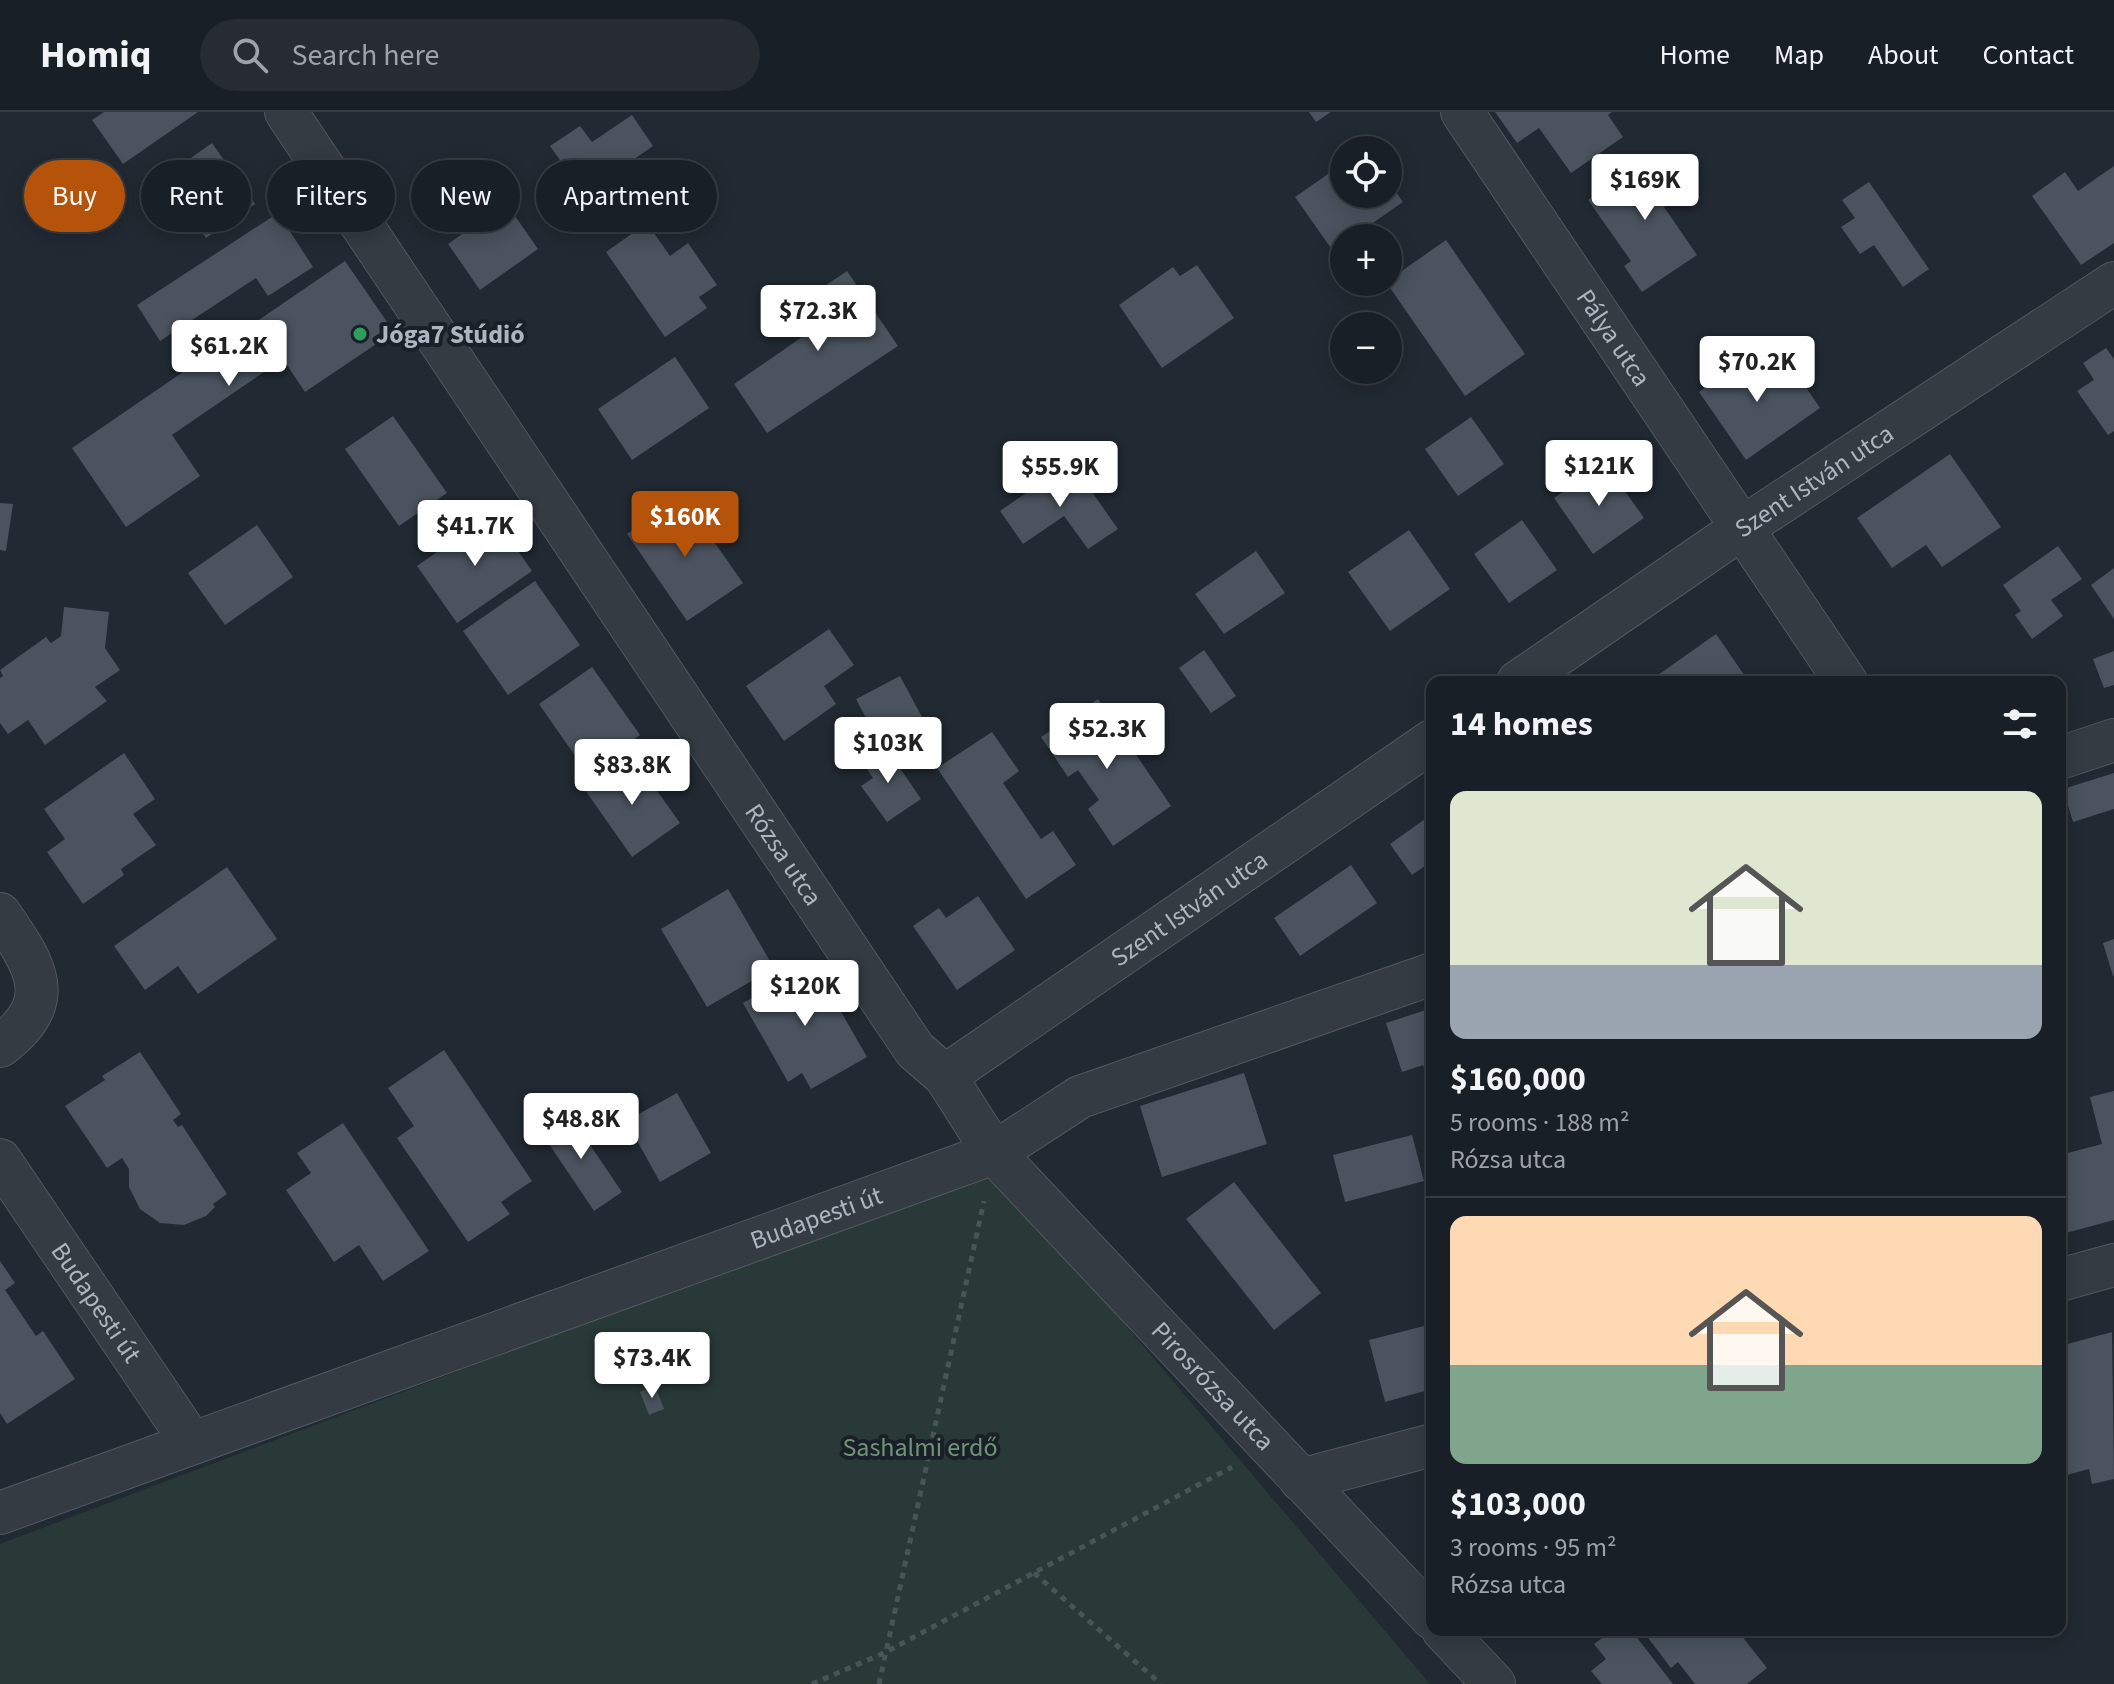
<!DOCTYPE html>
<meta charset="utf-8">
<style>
body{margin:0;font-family:"Source Sans 3",sans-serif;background:#262c32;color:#f1f3f6;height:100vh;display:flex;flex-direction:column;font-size:30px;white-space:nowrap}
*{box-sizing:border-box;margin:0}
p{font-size:26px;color:#9fa2a7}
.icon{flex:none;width:44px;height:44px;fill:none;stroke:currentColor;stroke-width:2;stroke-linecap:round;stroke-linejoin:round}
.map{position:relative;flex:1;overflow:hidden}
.drawer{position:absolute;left:1426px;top:564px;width:640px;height:960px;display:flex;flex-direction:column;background:#191f26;border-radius:16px;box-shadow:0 4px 20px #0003,0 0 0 2px #373d43}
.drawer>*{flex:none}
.top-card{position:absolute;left:24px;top:48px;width:760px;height:72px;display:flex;gap:16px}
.fabs{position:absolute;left:1330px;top:24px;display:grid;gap:16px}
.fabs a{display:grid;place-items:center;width:72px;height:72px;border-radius:50%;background:#191f26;box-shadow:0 4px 20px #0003,0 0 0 2px #373d43;font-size:40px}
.price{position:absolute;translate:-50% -68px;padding:0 18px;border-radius:8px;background:#fff;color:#222;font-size:26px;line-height:52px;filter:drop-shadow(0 2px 4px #0008)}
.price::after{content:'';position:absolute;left:50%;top:48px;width:24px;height:18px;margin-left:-12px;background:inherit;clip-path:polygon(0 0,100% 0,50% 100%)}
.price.active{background:#b45309;color:#fff}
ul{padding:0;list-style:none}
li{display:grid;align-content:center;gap:16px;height:424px;padding:0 24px}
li+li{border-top:2px solid #373d43}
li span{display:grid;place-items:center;height:248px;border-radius:16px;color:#555}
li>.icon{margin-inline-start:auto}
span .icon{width:144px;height:144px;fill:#fffc;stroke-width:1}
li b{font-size:34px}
h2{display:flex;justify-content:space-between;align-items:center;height:96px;padding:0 24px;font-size:34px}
.pill{padding:0 28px;border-radius:36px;background:#191f26;box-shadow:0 4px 20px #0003,0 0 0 2px #373d43;font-size:28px;line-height:72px}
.pill.active{background:#b45309;color:#fff}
header{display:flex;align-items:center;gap:48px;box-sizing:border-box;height:112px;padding:0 40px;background:#191f26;border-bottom:2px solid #373d43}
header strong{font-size:38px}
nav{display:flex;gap:44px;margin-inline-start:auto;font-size:28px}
.search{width:560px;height:72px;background:#262c32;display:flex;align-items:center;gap:20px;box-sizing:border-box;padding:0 28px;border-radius:44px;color:#9fa2a7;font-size:30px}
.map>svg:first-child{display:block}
.green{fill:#293938}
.building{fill:#4a535e}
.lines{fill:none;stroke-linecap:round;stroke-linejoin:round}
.street-casing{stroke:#525861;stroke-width:44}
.path{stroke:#465658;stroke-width:5;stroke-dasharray:6 6;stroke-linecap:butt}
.street{stroke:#343b43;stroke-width:42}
.leisure-dot{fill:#2e9e5b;stroke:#1a2027;stroke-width:3}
.labels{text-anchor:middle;stroke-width:8;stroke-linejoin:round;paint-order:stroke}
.poi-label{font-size:26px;font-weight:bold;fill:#aeb5c0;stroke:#1a2027;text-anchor:start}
.street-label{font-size:26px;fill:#aeb5c0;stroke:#1a2027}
.park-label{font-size:26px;fill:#709378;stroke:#1a2027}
</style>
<header>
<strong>Homiq</strong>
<div class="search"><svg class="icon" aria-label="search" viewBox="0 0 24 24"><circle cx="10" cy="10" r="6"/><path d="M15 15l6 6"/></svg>Search here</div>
<nav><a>Home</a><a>Map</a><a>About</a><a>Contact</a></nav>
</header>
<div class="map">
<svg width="2114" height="1572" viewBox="0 0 2114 1572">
<rect width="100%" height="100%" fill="#212932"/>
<!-- green -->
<path class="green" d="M993 1057 1430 1572H0V1432Z"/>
<!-- building -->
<path class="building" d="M104 0H198L123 52 92 8Z
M1309 0H1331L1316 10Z
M1495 0H1612L1608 3 1623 25 1571 61 1539 16 1517 31Z
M632 3 653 34 614 61 628 81 598 102 550 34 580 14 592 30Z
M212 31 255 92 206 126 185 95 170 104 156 85 171 75 164 65Z
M1654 42 1682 83 1664 95 1697 143 1642 180 1624 154 1631 149 1588 88Z
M1344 51V82H1388V69L1403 90 1351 126H1344V131L1333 139 1295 85Z
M2114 54V131L2081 153 2032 84 2065 60 2078 79Z
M1869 70 1929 157 1903 175 1874 133 1860 142 1841 115 1855 106 1842 88Z
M506 91 538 137 480 178 448 132Z
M278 101 313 155 268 184 256 166 160 229 137 193Z
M647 111 670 144 688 131 717 173 699 185 707 196 665 225 606 140Z
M1446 128 1525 242 1465 284 1386 170Z
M345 149 394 220 305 280 283 247 172 323 200 364 126 415 72 336Z
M1197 153 1234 206 1162 256 1119 193 1173 155 1180 164Z
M847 159 898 234 767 321 734 272 802 225 786 200Z
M2106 236 2114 247V319L2108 323 2077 279 2094 268 2083 251Z
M1759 238 1785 276 1799 265 1820 296 1746 348 1699 280Z
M675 245 709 296 632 348 598 297Z
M393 304 447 381 399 414 345 337Z
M1471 305 1504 352 1458 384 1425 337Z
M1950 342 2001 415 1942 455 1926 433 1892 456 1857 406Z
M1071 350 1118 417 1088 437 1064 404 1023 432 1000 399Z
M1605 351 1644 406 1593 442 1554 386Z
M682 384 743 471 687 509 627 422Z
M0 391 13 392 6 439 0 438Z
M492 401 532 459 457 511 417 454Z
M1522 408 1557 458 1509 491 1474 442Z
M257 413 293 465 225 513 188 461Z
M1409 418 1450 477 1390 519 1348 460Z
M2058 434 2082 467 2051 488 2063 504 2032 527 2015 503 2021 499 2003 473Z
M1256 439 1285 481 1224 522 1195 482Z
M2114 456V507L2091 473Z
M535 469 580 533 508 583 463 519Z
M64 495 109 500 105 536 120 558 95 575 107 589 45 633 28 608 8 622 0 611V566L3 564 0 558 46 525 51 531 61 524Z
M829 517 854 553 824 574 836 592 784 629 746 574Z
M1716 522 1749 570H1648Z
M1204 538 1236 584 1211 601 1179 556Z
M2114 539V573L2104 576 2093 547Z
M592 555 640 623 587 661 539 592Z
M900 564 922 605 878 629 856 587Z
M1098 587 1171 694 1113 734 1088 697 1099 688 1078 658 1068 665 1041 625Z
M992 620 1019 659 1003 671 1041 727 1053 719 1076 753 1026 787 937 656Z
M885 634 921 687 887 710 861 674 873 666 862 650Z
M124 641 155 687 133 702 156 733 121 757 124 763 83 792 47 740 65 727 44 697Z
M633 645 680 711 632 745 585 678Z
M2114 661V697L2073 710 2063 677Z
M1432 702V749L1412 763 1390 732Z
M1351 753 1377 791 1300 844 1274 806Z
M227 755 277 827 198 882 178 854 145 878 114 834Z
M728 777 774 856 707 895 661 817Z
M978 784 1015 838 957 878 913 814 939 796 946 806Z
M2114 827V864H2113L2103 831Z
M813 851 867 945 811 977 802 961 788 970 743 891Z
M1432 896V962L1427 963 1423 953 1402 960 1386 911Z
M444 938 532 1069 501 1090 510 1102 468 1130 397 1026 414 1014 388 976Z
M140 940 181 1002 173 1008 178 1015 182 1013 227 1082 213 1092 215 1095 206 1104 184 1113 160 1111 140 1097 129 1075V1057L122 1046 107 1056 65 994 105 968 102 964Z
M1244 961 1267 1032 1162 1065 1140 994Z
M2114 979V1108L2066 1121 2060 1099V1043L2102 1032 2090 985Z
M677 981 711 1041 660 1070 626 1009Z
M567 999 622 1080 594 1099 539 1017Z
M343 1011 429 1139 383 1169 359 1133 334 1150 286 1078 311 1061 297 1041Z
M1412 1023 1424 1069 1345 1090 1333 1043Z
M1234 1070 1321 1181 1274 1218 1186 1107Z
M0 1149 15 1171 5 1178 36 1224 43 1219 75 1267 7 1312 0 1301Z
M1424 1214 1432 1244V1277L1385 1290 1369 1228Z
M2112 1220 2114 1367 2092 1372 2089 1357 2063 1364 2060 1351V1234Z
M655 1274 664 1297 649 1303 640 1280Z
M1613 1518H1631L1673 1572H1602L1591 1559 1606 1547 1594 1532Z
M1642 1518H1737L1767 1556 1747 1572H1695L1678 1550 1671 1556Z"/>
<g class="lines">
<defs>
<g id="street">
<path id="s1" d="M286 0 915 938 945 964 994 1041 1432 1506"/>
<path id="s2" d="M1462 0 1846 570"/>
<path id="s3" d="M1518 570 1742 416 2114 171"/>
<path d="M2060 646 2114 628"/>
<path d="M0 802C35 853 61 889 0 934"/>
<path id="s4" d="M945 964 1432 629"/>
<path id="s5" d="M0 1048 192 1331"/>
<path d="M2060 1168 2114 1153"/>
<path d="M1301 1368 1432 1333"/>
<path id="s6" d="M0 1401 994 1041 1080 985 1432 862"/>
<path d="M1443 1518 1494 1572"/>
</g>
</defs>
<!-- street casing -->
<use href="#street" class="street-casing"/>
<!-- path -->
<path class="path" d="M1034 1461 1161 1572
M812 1572 884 1541 1232 1355
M879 1572 984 1089"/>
<!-- street -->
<use href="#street" class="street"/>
</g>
<!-- markers -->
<circle class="leisure-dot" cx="360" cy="222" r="8"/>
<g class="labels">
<!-- poi labels -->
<g class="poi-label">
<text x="376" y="231">Jóga7 Stúdió</text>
</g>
<!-- street labels -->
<g class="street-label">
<text dy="9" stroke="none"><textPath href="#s2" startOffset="272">Pálya utca</textPath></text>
<text dy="9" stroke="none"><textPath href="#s3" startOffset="358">Szent István utca</textPath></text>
<text dy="9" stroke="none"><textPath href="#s1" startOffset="894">Rózsa utca</textPath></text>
<text dy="9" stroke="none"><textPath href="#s4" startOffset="296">Szent István utca</textPath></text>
<text dy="9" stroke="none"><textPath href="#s6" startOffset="868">Budapesti út</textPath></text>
<text dy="9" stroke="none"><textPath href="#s5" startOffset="172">Budapesti út</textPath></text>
<text dy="9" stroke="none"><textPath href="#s1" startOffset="1580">Pirosrózsa utca</textPath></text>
</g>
<!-- park labels -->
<g class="park-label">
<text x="920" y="1344">Sashalmi erdő</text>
</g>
</g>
</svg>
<div class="fabs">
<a><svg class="icon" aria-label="locate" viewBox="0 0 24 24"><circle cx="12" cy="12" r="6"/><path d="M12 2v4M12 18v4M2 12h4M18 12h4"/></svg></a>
<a>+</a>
<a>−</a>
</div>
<b class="price" style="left:1645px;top:110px">$169K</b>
<b class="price" style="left:818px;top:241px">$72.3K</b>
<b class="price" style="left:229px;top:276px">$61.2K</b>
<b class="price" style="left:1757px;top:292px">$70.2K</b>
<b class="price" style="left:1599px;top:396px">$121K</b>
<b class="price" style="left:1060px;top:397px">$55.9K</b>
<b class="price active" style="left:685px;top:447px">$160K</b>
<b class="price" style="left:475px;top:456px">$41.7K</b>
<b class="price" style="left:1107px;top:659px">$52.3K</b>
<b class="price" style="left:888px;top:673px">$103K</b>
<b class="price" style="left:632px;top:695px">$83.8K</b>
<b class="price" style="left:805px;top:916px">$120K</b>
<b class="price" style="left:581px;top:1049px">$48.8K</b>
<b class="price" style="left:652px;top:1288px">$73.4K</b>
<div class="top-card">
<a class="pill active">Buy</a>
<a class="pill">Rent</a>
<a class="pill">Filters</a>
<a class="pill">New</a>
<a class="pill">Apartment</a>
</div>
<section class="drawer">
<h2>14 homes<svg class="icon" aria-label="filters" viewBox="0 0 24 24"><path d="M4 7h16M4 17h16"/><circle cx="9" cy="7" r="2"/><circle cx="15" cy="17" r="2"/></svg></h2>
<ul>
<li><span style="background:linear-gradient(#dfe7d0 70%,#9aa5b1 0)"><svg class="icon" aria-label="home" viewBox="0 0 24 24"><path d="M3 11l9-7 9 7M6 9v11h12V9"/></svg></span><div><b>$160,000</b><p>5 rooms · 188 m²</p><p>Rózsa utca</p></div></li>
<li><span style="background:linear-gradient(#ffd9b3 60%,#7fa58c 0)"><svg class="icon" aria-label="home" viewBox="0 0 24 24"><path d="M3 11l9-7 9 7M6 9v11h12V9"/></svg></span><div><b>$103,000</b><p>3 rooms · 95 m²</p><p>Rózsa utca</p></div></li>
</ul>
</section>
</div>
